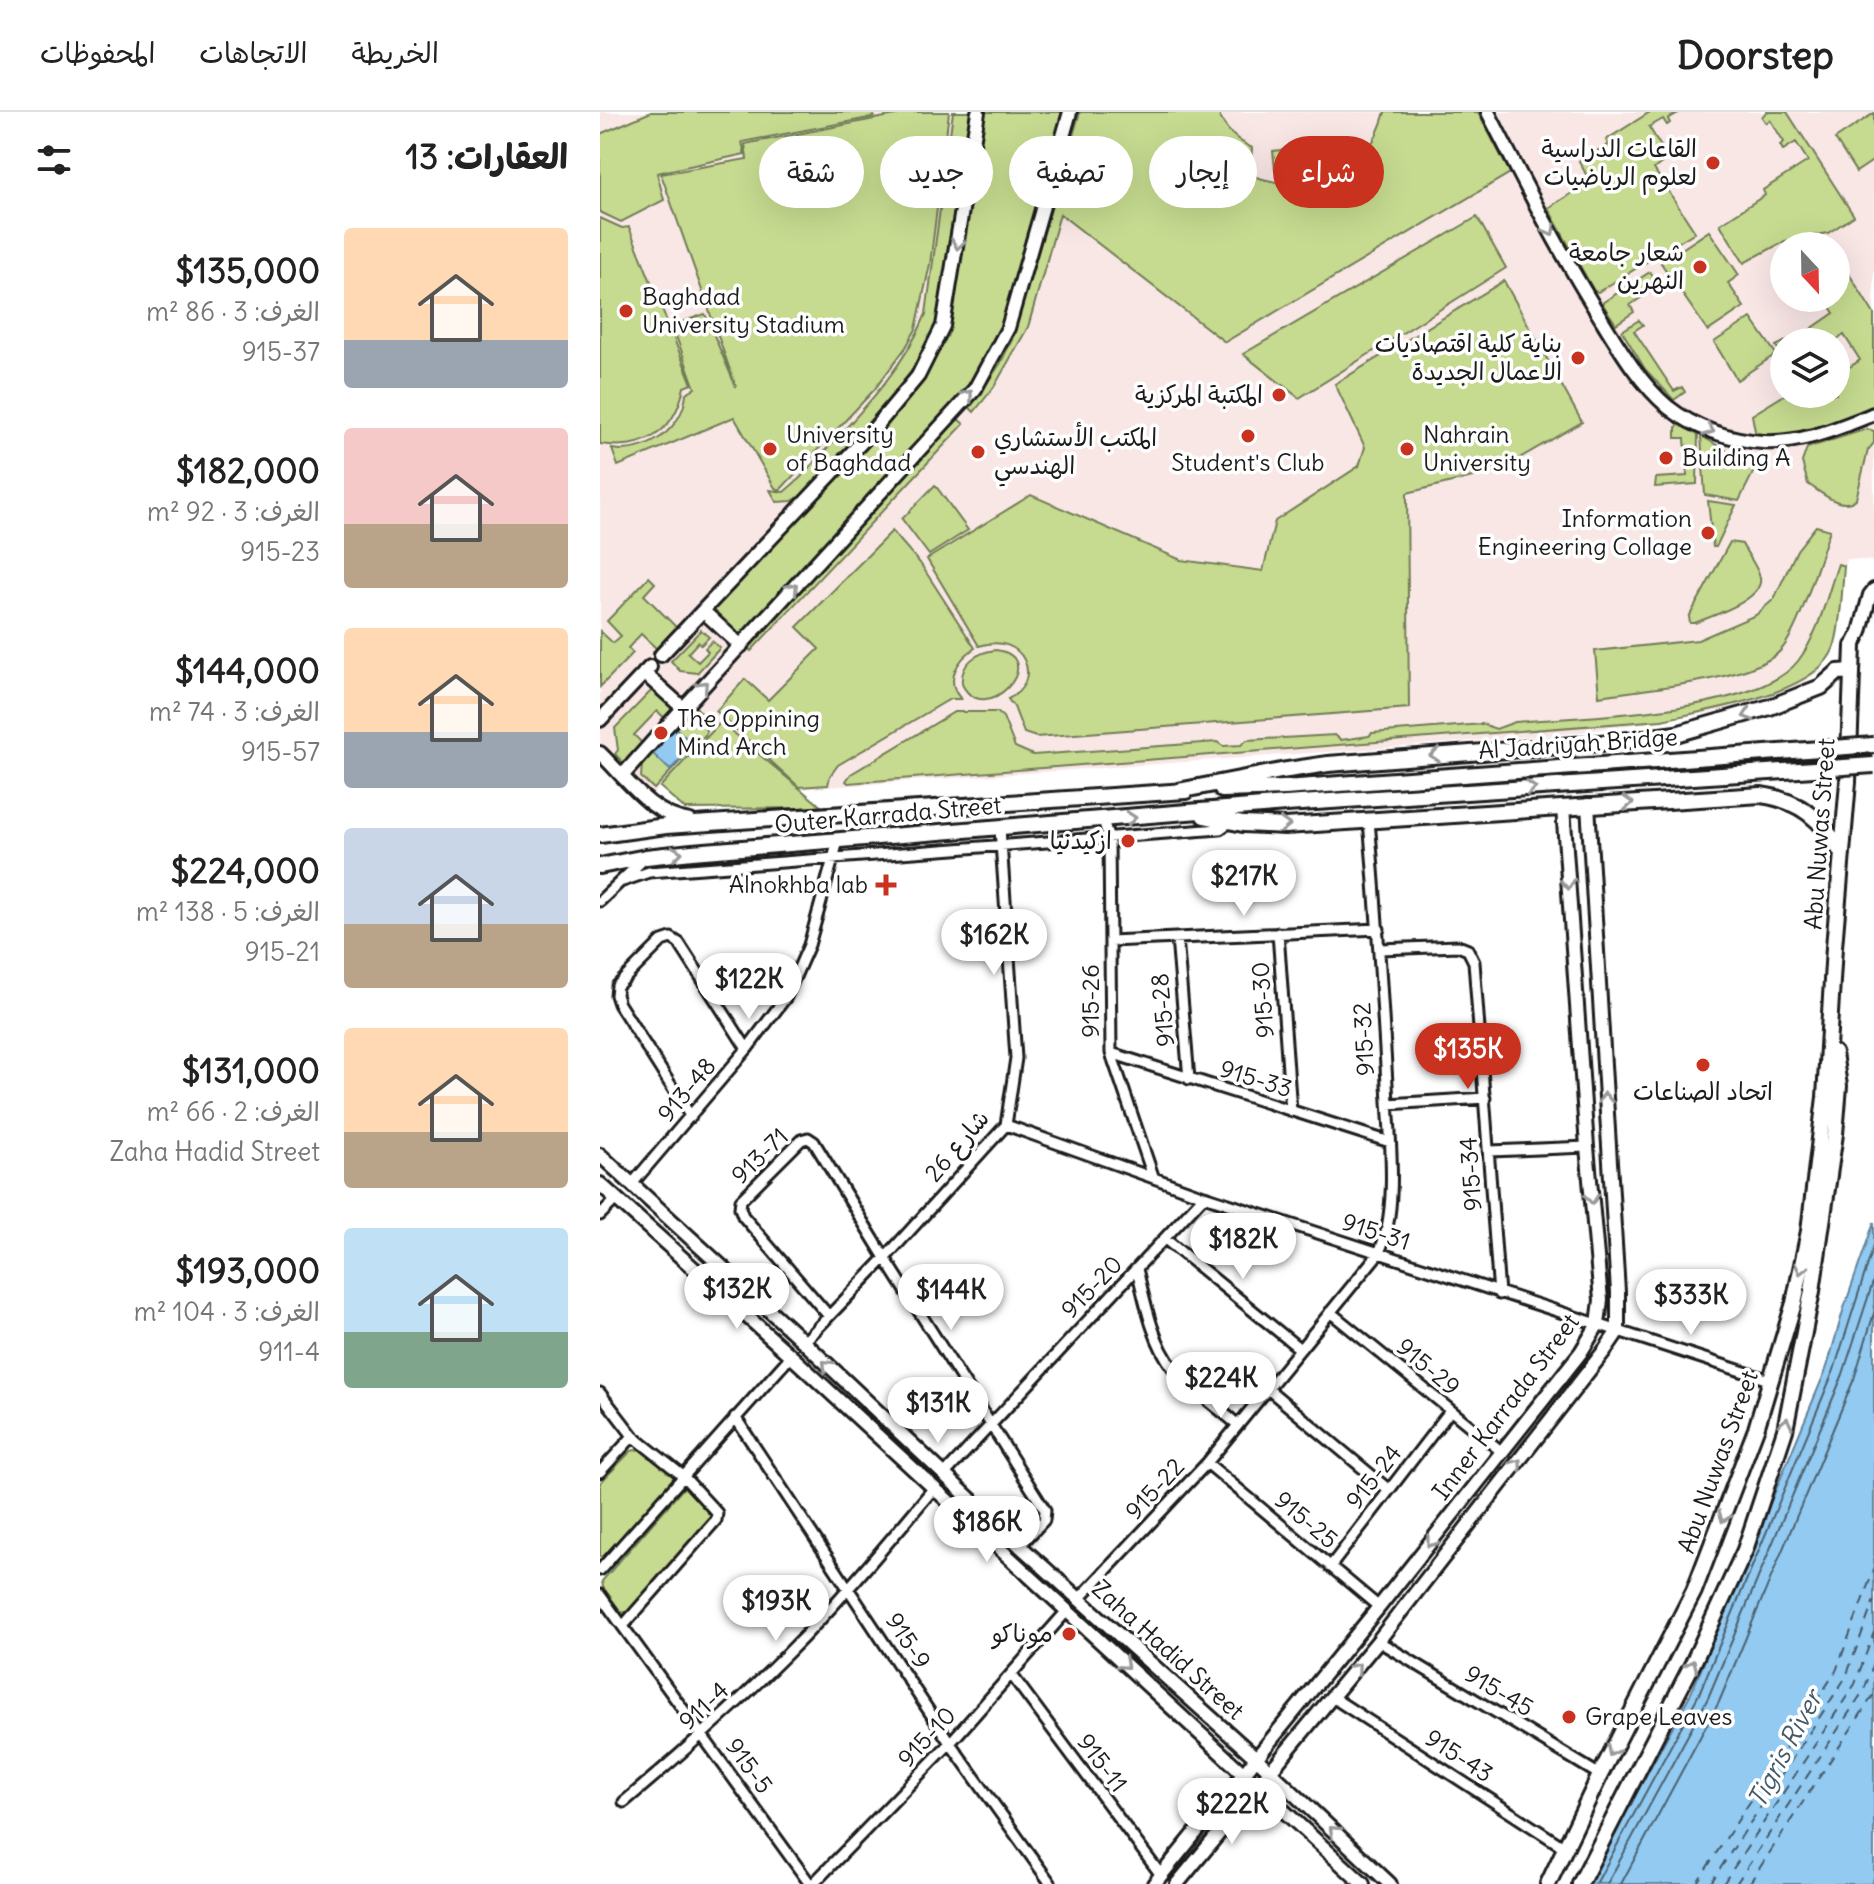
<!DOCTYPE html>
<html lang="ar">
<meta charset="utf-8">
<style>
body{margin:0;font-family:Delius,"Playpen Sans Arabic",sans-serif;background:#f6f6f6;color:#222;direction:rtl;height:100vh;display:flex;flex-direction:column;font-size:30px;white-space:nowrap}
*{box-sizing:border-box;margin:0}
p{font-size:26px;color:#767676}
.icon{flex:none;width:44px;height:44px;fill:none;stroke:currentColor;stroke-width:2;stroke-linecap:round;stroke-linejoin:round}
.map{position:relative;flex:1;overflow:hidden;direction:ltr}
.panel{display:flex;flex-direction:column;background:#fff;width:600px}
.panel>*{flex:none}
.hud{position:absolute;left:24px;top:24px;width:760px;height:72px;direction:rtl;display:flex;gap:16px}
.needle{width:52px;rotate:158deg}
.tools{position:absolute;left:1170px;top:120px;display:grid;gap:16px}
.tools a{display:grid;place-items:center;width:80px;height:80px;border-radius:50%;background:#fff;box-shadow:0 8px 32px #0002;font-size:40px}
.price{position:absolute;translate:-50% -68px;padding:0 18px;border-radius:28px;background:#fff;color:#222;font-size:26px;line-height:52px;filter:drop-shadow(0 2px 4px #0008)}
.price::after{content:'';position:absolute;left:50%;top:48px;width:24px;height:18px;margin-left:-12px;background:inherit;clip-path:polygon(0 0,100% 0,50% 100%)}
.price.selected{background:#c8321e;color:#fff}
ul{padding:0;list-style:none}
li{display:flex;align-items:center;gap:24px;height:200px;padding:0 32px}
li span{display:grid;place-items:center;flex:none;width:224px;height:160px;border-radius:8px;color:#555}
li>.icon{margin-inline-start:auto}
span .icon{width:96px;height:96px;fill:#fffc;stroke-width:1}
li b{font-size:34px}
h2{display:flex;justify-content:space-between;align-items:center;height:96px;padding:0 32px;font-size:34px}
.tag{padding:0 28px;border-radius:36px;background:#fff;box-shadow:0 8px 32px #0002;font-size:28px;line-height:72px}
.tag.selected{background:#c8321e;color:#fff}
header{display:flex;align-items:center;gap:48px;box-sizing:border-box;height:112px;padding:0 40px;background:#fff;border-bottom:2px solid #e0e0e0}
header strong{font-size:38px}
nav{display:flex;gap:44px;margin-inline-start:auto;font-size:28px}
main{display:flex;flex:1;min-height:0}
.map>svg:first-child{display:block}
.built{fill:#f9e7e6;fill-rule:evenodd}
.green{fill:#c6db90;stroke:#717c56;stroke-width:2}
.water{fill:#92caf1;stroke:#63849c;stroke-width:2}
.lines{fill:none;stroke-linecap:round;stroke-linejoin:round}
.shore{stroke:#4b6271;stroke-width:2}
.ferry{stroke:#455967;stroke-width:2;stroke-dasharray:10 8;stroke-linecap:butt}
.street-casing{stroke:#1c1c1c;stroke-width:15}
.secondary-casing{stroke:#1c1c1c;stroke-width:18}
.primary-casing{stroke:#1c1c1c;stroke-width:20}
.street{stroke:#fff;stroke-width:9}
.secondary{stroke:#fff;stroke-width:12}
.primary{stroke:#fff;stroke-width:14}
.primary-bridge-casing{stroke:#1c1c1c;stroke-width:20;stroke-linecap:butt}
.primary-bridge{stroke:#fff;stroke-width:14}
.oneway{stroke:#999}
.poi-dot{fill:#c8321e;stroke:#fff;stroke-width:3}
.labels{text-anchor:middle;stroke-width:7;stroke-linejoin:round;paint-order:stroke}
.poi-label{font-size:24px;fill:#1c1c1c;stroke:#fff;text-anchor:end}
.street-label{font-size:24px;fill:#1c1c1c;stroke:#fff}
.water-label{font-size:26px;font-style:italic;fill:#455967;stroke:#fff}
</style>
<header>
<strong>Doorstep</strong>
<nav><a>الخريطة</a><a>الاتجاهات</a><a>المحفوظات</a></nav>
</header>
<main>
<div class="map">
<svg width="1274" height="1772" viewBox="0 0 1274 1772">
<rect width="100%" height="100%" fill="#fff"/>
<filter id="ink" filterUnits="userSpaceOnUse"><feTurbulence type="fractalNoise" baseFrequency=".0125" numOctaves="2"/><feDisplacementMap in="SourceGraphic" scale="16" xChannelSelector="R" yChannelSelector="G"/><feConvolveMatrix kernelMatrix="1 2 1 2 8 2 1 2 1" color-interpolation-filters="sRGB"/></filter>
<g filter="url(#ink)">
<!-- built -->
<path class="built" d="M0 0H1274V449L1246 447 1237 533 1220 559 1201 572 1135 595 1103 602 976 621 811 634 199 677 121 611 53 682 0 634ZM1184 134H1236V186H1184ZM1184 230H1236V282H1184Z"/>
<!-- green -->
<path class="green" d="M51 0H272L274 5 142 30 145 42 57 61 64 88 21 110 0 100V22Z
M311 0H349L330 152 316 217 306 235 274 278 180 378 175 376 134 305 18 354 12 337C46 343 84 317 86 281L95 276 72 213 105 202 136 275 61 62 147 47 145 32Z
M353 0H370L337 213 307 267 204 382 192 389 177 390 170 378 184 380 200 366C245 315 300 266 326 202Z
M385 0H466L403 214 371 274 137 526 109 498 317 276 337 241 351 207Z
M480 0H618C625 18 635 27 652 36L650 63C713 85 766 68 785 0H878L910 61 625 230 460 102 428 215 394 275 374 300 370 296 400 252 412 228Z
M1050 0H1080L1068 7 1070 11 1067 13 1063 7 1049 15 1068 46 1054 57 1095 120 998 180 994 179 948 96 990 70 979 49 1008 33 1006 28Z
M1166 0H1187L1254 104 1228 121 1185 129 1144 151 1120 112 1165 83 1163 78 1208 49 1196 30 1183 38 1180 33 1184 30 1170 8 1166 11 1162 5Z
M1274 1V48L1256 60 1235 27Z
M710 28 720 52 698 59 675 58 673 39 692 37Z
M877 105 906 156 699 286 643 242Z
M0 106 22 116 29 115 92 272 84 275C75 320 45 339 0 332Z
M1109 119 1139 163 1128 171 1144 195 1108 219 1061 151Z
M1236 141 1274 202V295C1234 312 1200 324 1156 324L1152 303 1186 282H1236V264L1260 248 1244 223 1233 230H1184V241H1180L1176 234 1192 226 1195 228 1234 201 1224 186H1236Z
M1050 160 1059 174 1030 193 1034 200 1016 212 1002 191Z
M904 169 982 310 897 359 807 381 809 596 436 625 424 621 414 595 408 587C445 569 424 519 379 534L327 447 431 383 581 448 663 459 675 409 759 354 765 335 735 272Z
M1151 206 1176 242 1137 268 1114 230Z
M1039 208 1043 213 1034 219 1074 279 1082 275 1085 280 1074 288 1045 257 1022 219Z
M358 307 364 312 151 539 147 535Z
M1082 312 1098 320 1097 372 1055 375 1056 366 1087 364 1085 326H1076V315Z
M1267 317 1274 319V331L1268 338 1256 387C1241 399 1222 381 1208 372L1202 350 1207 336Z
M1101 324 1156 355 1139 389 1105 383Z
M335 373 368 418 329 443 302 407Z
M1108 389 1136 393 1116 435H1113Z
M1216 414 1230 418C1219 448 1200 516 1181 538 1154 569 1041 577 999 584L995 539 1098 528 1156 503 1174 487 1197 438Z
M292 419 320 451 375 536C357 548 344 569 361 587H350L238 653 230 664 228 673 199 675 116 599 145 567 168 588 219 537 197 515Z
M1130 430 1142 432C1147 442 1158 455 1160 466 1164 488 1111 504 1095 511H1090L1089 505Z
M1238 452 1244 454C1242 477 1241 514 1234 535 1218 583 1106 598 1062 608L248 671 246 669 251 662 354 600H397L403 605 415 635 433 643 617 630 623 634 641 633 647 628 735 623 741 628 769 624 772 621 882 612 896 617 915 610C982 604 1157 602 1198 549 1219 522 1227 483 1238 452Z
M49 465 55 471 44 483 78 517 58 538 41 522 28 536 33 541 0 575V519L13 531 21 524 7 509Z
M101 518 109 525 101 533 98 530 88 541 98 550 108 540 105 536 112 529 120 536 97 561 80 559 71 549Z
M396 538C451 546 384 618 362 572 360 551 377 540 396 538Z
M54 576 76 597 67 608 57 599 34 623 44 633 25 653 15 642 18 638 15 616Z
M94 593 105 605 106 622 54 677 41 665 42 652 50 639 93 633 73 614Z
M121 610 223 696 85 697 60 675Z
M40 1337 75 1366 5 1446 0 1444V1371L31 1339Z
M86 1373 113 1402 111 1408 32 1498 22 1501 3 1475 2 1469Z"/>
<!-- water -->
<path class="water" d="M73 614 94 633 70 658 50 639Z
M1274 1110V1766L1271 1772H987L1092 1579 1227 1255 1243 1199Z"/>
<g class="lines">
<!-- shore -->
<path class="shore" d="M996 1772 1099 1582 1234 1258 1274 1133
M1007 1772 1108 1586 1243 1262 1274 1167
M1021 1772 1119 1590 1254 1267 1274 1201"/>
<!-- ferry -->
<path class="ferry" d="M1096 1772 1236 1559 1274 1457
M1110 1772 1246 1565 1274 1488
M1123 1772 1255 1572 1274 1520
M1136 1772 1264 1578 1274 1551
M1149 1772 1274 1582"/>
<defs>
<path id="street" d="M503 708 509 727 511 941 553 1064
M23 769 49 760 620 717 631 709
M0 789 44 747
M678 821 691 999
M577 826 589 967
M510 829 779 817
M780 837 858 834 868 838 874 850 899 1182
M511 941 790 1030
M788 992 885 986
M91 1005 19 892 16 883 17 874 62 829 71 826 79 831 147 937
M406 1013 604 1084 1172 1269
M890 1039 987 1035
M32 1072 147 937 186 885 209 833 238 729
M0 1103 16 1087
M565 1127 700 1237
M537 1157C545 1189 552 1229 573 1256 585 1272 621 1298 638 1313
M730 1200 902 1340
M228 1203 143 1104 140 1096 141 1088 201 1028 208 1026 214 1030 285 1146 445 1398 444 1408 420 1434
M204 1230 285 1146 406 1013 416 946 400 716
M668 1277 789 1378
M0 1281 33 1324 83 1364 117 1401 116 1408 23 1514
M135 1305 350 1631 451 1772
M607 1351 779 1495
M0 1360 33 1324
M344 1363 604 1084
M730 1455 850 1299
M0 1458 191 1244
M0 1483 210 1772
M478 1488 607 1351 778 1142C800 1101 789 1018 787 972 782 884 777 797 769 709
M778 1529 1000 1663
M411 1562 561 1763
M732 1585 965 1736
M24 1690C80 1643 135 1594 187 1542 239 1490 286 1433 333 1377
M213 1772 350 1631 466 1500"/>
<path id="secondary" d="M888 0C924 71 960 141 1002 208 1021 239 1040 271 1068 295 1094 316 1130 328 1163 330 1203 332 1238 316 1274 302
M103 499 141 534
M1253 534 1260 520 1270 483 1274 478
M61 543 274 317 318 264 343 214 378 0
M44 561 83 596
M0 608 50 555
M66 615 375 277 408 216 470 0
M0 641C26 666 51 704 90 709
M23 663 55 627
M0 1043 204 1230 420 1434 656 1646 790 1772
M0 1072 191 1244 763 1772
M554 1772 779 1495 981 1240 998 1212 1001 1188 987 1035 963 695
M577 1772 778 1529 1005 1238 1018 1219V1180L988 693"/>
<path id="primary" d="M622 678 685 676
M578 679 681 659 728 652 1013 630 1076 622 1170 595 1221 575 1238 560 1252 559
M604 704 643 712 685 714 1161 683C1199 688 1222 707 1241 740
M0 723 66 714 586 679
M0 754 46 745 92 740 686 692
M948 1772 1000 1663 1094 1479 1156 1317 1194 1191 1209 1119 1225 985 1234 835 1248 670 1253 534
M980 1772 1093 1551 1145 1438 1185 1318 1212 1179 1235 1022 1239 974 1234 941"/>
</defs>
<!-- street casing -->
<use href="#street" class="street-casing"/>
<!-- secondary casing -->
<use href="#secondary" class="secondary-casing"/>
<!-- primary casing -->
<use href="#primary" class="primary-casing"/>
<!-- street -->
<use href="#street" class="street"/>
<!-- secondary -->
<use href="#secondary" class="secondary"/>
<!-- primary -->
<use href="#primary" class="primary"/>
<defs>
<path id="primary-bridge" d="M685 676 1274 633
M686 692 1274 653"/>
</defs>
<!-- primary-bridge casing -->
<use href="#primary-bridge" class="primary-bridge-casing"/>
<!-- primary-bridge -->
<use href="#primary-bridge" class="primary-bridge"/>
</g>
<!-- one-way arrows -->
<defs><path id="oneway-chevron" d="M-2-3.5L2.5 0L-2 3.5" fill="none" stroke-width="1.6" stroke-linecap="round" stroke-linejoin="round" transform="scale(2)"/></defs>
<g class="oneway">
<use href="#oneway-chevron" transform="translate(950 119) rotate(63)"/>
<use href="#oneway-chevron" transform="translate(358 132) rotate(99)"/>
<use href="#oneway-chevron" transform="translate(368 283) rotate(-50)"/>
<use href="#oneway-chevron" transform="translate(1109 318) rotate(21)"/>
<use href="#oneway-chevron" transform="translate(193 476) rotate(-48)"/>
<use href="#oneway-chevron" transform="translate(103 574) rotate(-47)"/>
<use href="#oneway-chevron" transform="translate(1148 603) rotate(162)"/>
<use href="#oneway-chevron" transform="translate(835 643) rotate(176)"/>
<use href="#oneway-chevron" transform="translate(931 676) rotate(-4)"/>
<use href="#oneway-chevron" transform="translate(1028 691) rotate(-4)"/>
<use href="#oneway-chevron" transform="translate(531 706) rotate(-5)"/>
<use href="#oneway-chevron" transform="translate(685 713) rotate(-2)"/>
<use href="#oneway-chevron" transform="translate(77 741) rotate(-6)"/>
<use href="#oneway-chevron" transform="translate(968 772) rotate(86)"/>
<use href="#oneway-chevron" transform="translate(1005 986) rotate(-93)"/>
<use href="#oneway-chevron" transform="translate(992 1087) rotate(85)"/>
<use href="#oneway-chevron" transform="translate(1201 1157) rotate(103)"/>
<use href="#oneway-chevron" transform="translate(227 1253) rotate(-136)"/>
<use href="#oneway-chevron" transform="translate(1186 1311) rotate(-77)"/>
<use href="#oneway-chevron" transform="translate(917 1352) rotate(-53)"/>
<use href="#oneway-chevron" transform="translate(1124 1405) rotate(112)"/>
<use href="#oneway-chevron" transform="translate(831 1430) rotate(128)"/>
<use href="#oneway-chevron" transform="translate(524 1552) rotate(42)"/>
<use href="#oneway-chevron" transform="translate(1092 1553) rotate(-64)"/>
<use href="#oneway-chevron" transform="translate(756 1556) rotate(-50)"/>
<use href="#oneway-chevron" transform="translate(1012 1639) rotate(117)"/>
<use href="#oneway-chevron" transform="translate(734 1719) rotate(-137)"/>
</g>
</g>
<!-- markers -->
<g class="poi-dot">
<circle cx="1113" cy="51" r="8"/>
<circle cx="1100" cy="155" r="8"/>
<circle cx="26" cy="199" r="8"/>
<circle cx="978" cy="246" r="8"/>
<circle cx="679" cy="283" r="8"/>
<circle cx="648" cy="324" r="8"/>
<circle cx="170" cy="337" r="8"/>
<circle cx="807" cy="337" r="8"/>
<circle cx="378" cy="340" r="8"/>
<circle cx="1066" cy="346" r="8"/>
<circle cx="1108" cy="421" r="8"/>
<circle cx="61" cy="621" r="8"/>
<circle cx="528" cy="729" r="8"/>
<path d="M282 761h8v8h8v8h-8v8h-8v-8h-8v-8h8z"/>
<circle cx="1103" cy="953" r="8"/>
<circle cx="469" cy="1522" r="8"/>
<circle cx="969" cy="1605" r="8"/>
</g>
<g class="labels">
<!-- poi labels -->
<g class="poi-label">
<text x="1097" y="45">القاعات الدراسية<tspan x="1097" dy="28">لعلوم الرياضيات</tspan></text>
<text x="1084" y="149">شعار جامعة<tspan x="1084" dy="28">النهرين</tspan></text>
<text x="42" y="193" text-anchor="start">Baghdad<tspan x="42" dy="28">University Stadium</tspan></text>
<text x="962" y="240">بناية كلية اقتصاديات<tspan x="962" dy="28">الاعمال الجديدة</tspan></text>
<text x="663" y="291">المكتبة المركزية</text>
<text x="186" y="331" text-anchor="start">University<tspan x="186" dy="28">of Baghdad</tspan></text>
<text x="823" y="331" text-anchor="start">Nahrain<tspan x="823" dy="28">University</tspan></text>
<text x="394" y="334" text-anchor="start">المكتب الأستشاري<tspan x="394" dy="28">الهندسي</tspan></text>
<text x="1082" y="354" text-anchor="start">Building A</text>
<text x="648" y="359" text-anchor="middle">Student's Club</text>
<text x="1092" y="415">Information<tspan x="1092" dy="28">Engineering Collage</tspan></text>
<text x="77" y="615" text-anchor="start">The Oppining<tspan x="77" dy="28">Mind Arch</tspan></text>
<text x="512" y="737">ازكيدنيا</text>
<text x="268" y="781">Alnokhba lab</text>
<text x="1103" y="988" text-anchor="middle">اتحاد الصناعات</text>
<text x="453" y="1530">موناكو</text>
<text x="985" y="1613" text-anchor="start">Grape Leaves</text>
</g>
<!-- street labels -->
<g class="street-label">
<text transform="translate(978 632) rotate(-4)" y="8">Al Jadriyah Bridge</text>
<text transform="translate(288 703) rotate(-5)" y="8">Outer Karrada Street</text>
<text transform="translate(1220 722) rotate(-86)" y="8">Abu Nuwas Street</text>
<text transform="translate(663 888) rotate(-94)" y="8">915-30</text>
<text transform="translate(491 889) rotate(-90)" y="8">915-26</text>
<text transform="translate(563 898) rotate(-95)" y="8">915-28</text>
<text transform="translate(764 927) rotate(-93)" y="8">915-32</text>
<text transform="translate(656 967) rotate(17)" y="8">915-33</text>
<text transform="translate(87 978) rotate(-50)" y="8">913-48</text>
<text transform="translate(357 1034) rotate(-50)" y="8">شارع 26</text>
<text transform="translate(160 1044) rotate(-44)" y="8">913-71</text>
<text transform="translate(871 1062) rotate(-94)" y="8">915-34</text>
<text transform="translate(776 1120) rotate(18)" y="8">915-31</text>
<text transform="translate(492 1175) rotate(-46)" y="8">915-20</text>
<text transform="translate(828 1255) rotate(40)" y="8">915-29</text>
<text transform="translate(906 1295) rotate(-53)" y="8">Inner Karrada Street</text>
<text transform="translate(1118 1350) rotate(-70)" y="8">Abu Nuwas Street</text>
<text transform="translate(774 1365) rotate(-52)" y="8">915-24</text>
<text transform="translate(555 1377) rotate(-47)" y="8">915-22</text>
<text transform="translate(706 1408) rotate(40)" y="8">915-25</text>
<text transform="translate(308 1529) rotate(57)" y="8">915-9</text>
<text transform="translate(568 1538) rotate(42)" y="8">Zaha Hadid Street</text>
<text transform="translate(899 1579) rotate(31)" y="8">915-45</text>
<text transform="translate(104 1594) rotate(-43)" y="8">911-4</text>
<text transform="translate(327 1625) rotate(-47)" y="8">915-10</text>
<text transform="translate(859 1644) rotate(33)" y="8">915-43</text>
<text transform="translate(502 1651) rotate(53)" y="8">915-11</text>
<text transform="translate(149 1654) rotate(54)" y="8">915-5</text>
</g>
<!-- water labels -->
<g class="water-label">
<text transform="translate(1185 1637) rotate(-62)" y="9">Tigris River</text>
</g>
</g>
</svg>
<div class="tools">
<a><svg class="needle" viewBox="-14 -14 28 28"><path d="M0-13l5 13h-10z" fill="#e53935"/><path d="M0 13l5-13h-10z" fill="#767676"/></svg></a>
<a><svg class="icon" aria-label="layers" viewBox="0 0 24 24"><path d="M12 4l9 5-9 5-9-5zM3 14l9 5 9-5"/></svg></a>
</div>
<b class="price" style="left:644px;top:806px">$217K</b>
<b class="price" style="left:394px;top:865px">$162K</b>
<b class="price" style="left:149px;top:909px">$122K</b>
<b class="price selected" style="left:868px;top:979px">$135K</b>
<b class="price" style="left:643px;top:1169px">$182K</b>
<b class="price" style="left:137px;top:1219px">$132K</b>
<b class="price" style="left:351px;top:1220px">$144K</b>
<b class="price" style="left:1091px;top:1225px">$333K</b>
<b class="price" style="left:621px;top:1308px">$224K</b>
<b class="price" style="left:338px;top:1333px">$131K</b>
<b class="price" style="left:387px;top:1452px">$186K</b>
<b class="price" style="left:176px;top:1531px">$193K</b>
<b class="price" style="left:632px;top:1734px">$222K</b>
<div class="hud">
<a class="tag selected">شراء</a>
<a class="tag">إيجار</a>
<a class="tag">تصفية</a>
<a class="tag">جديد</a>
<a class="tag">شقة</a>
</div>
</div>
<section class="panel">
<h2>العقارات: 13<svg class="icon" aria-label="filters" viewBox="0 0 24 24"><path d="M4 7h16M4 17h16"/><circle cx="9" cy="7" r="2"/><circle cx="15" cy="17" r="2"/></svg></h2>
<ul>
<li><span style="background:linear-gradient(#ffd9b3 70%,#9aa5b1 0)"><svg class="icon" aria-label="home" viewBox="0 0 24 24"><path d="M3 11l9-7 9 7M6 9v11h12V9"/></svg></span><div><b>$135,000</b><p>الغرف: 3 · 86 m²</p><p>915-37</p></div></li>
<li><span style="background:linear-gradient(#f6c9c9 60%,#b9a48a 0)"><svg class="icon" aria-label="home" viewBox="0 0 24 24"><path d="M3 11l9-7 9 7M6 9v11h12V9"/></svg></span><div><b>$182,000</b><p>الغرف: 3 · 92 m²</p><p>915-23</p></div></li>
<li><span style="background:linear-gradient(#ffd9b3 65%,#9aa5b1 0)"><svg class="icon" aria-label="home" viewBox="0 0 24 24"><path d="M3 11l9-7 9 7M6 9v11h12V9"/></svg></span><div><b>$144,000</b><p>الغرف: 3 · 74 m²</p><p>915-57</p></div></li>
<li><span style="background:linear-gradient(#c9d6e8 60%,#b9a48a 0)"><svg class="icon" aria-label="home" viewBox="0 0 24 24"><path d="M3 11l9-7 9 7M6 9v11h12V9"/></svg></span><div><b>$224,000</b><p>الغرف: 5 · 138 m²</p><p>915-21</p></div></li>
<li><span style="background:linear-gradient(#ffd9b3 65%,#b9a48a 0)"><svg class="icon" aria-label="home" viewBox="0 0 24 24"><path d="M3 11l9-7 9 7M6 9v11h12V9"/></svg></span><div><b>$131,000</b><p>الغرف: 2 · 66 m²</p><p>Zaha Hadid Street</p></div></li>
<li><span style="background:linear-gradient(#bfe0f5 65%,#7fa58c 0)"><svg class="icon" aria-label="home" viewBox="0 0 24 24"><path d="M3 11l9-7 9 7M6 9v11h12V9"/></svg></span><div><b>$193,000</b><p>الغرف: 3 · 104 m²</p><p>911-4</p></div></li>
</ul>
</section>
</main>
